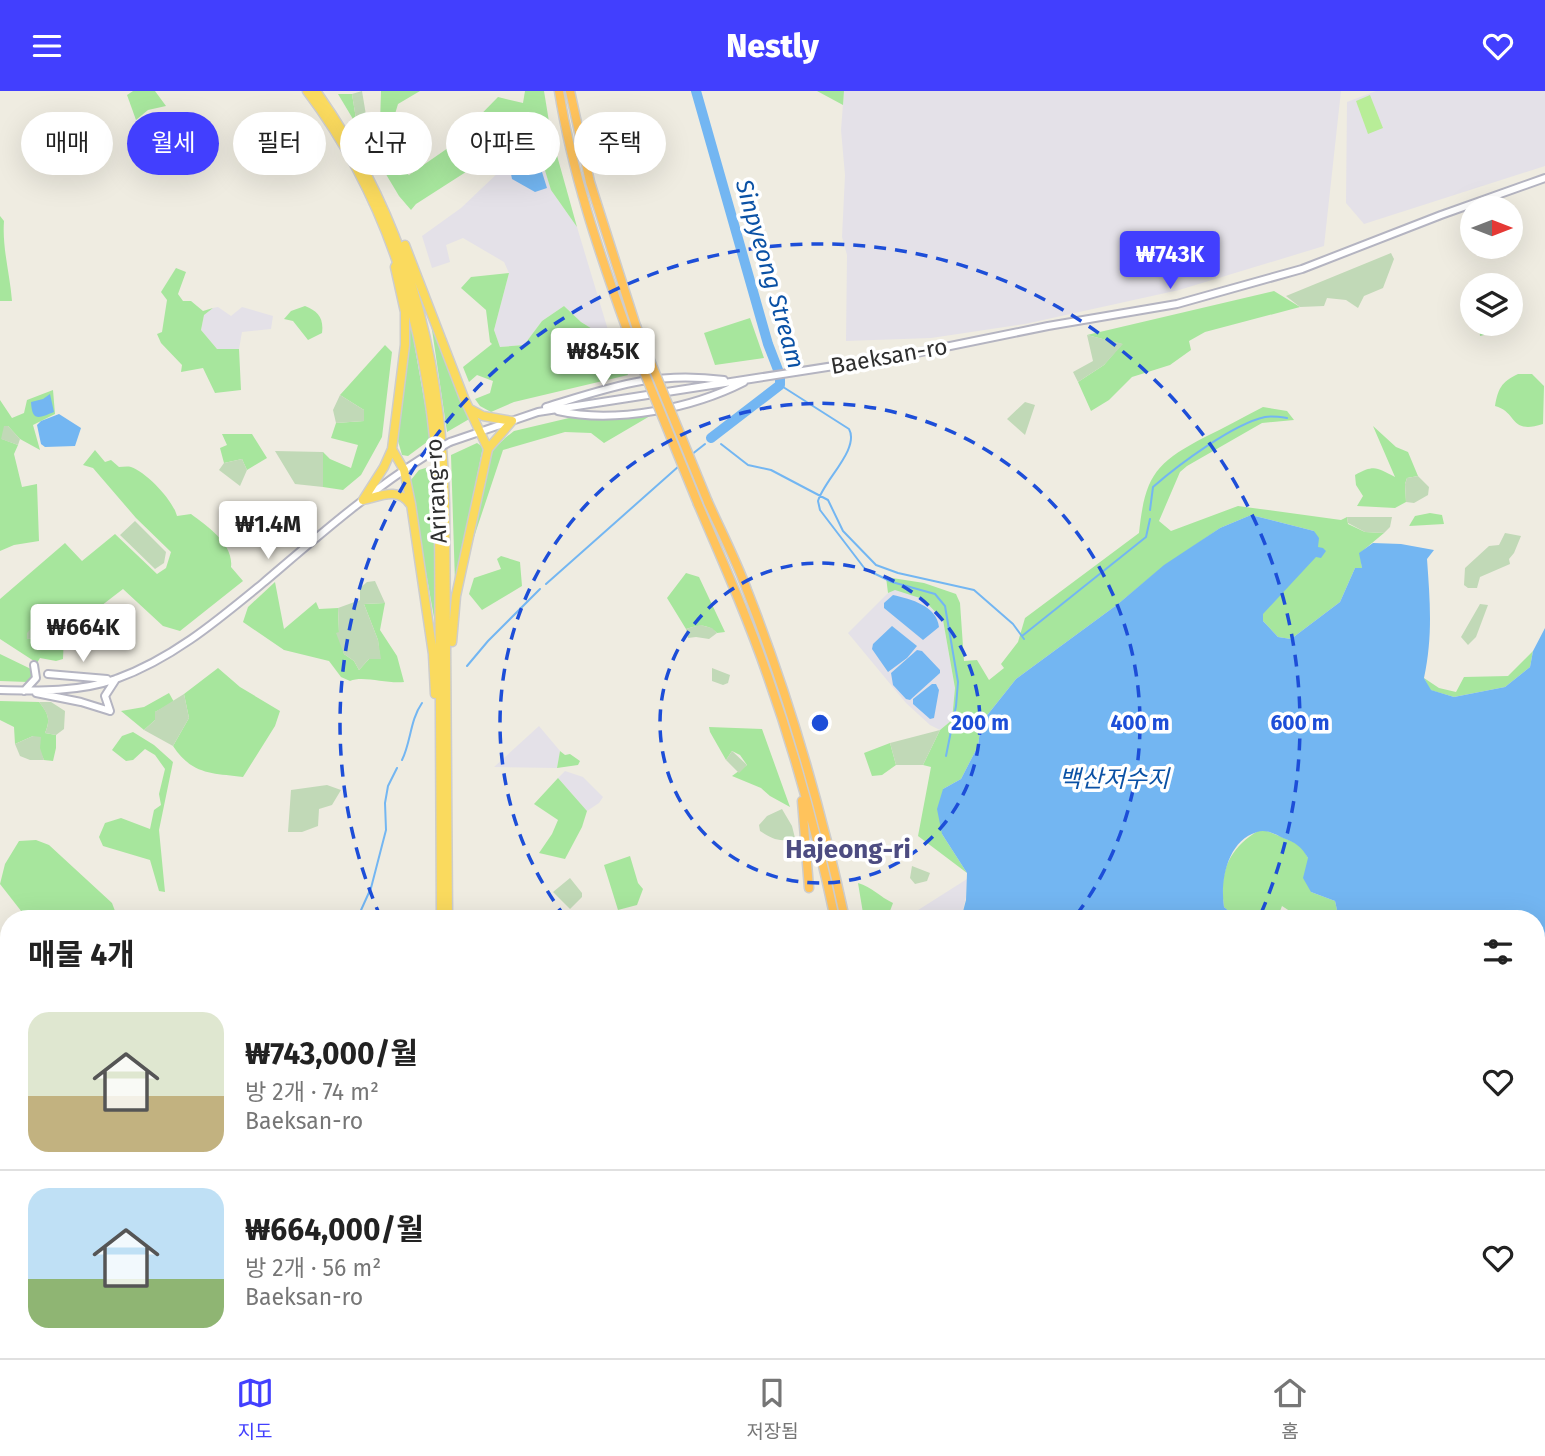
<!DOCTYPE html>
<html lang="ko">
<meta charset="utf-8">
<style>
body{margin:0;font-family:"Fira Sans","Noto Sans KR",sans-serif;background:#f6f6f6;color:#222;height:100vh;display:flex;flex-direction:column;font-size:26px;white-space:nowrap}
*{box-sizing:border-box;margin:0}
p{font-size:23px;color:#767676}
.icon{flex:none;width:38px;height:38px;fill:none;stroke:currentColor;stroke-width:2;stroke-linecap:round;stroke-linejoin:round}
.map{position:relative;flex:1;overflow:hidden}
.sheet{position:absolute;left:0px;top:819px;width:1545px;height:448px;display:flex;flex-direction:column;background:#fff;border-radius:28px 28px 0 0;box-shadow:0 7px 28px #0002}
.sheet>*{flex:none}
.hud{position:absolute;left:21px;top:21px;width:700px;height:63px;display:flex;gap:14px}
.needle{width:46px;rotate:90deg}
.buttons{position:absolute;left:1460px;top:105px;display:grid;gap:14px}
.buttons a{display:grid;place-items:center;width:63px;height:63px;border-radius:50%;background:#fff;box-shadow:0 7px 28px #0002;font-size:35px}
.price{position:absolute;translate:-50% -60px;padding:0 16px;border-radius:7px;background:#fff;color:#222;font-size:23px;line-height:46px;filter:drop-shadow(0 2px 4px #0008)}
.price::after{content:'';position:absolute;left:50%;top:42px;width:21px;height:16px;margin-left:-10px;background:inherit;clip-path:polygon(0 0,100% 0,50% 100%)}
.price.current{background:#423ffe;color:#fff}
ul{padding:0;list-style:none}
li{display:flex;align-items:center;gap:21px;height:175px;padding:0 28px}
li+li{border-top:2px solid #e0e0e0}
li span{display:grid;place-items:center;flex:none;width:196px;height:140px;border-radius:21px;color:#555}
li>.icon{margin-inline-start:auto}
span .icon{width:84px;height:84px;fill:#fffc;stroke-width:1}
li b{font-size:30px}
h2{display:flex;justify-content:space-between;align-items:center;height:84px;padding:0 28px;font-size:30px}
.pill{padding:0 24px;border-radius:32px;background:#fff;box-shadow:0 7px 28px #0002;font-size:24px;line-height:63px}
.pill.current{background:#423ffe;color:#fff}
header{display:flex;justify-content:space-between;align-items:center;height:91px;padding:0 28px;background:#423ffe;color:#fff;font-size:32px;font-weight:800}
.tab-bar{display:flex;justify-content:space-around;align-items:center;height:98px;border-top:2px solid #e0e0e0;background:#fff;font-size:19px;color:#767676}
.tab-bar a{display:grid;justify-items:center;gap:4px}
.tab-bar .current{color:#423ffe}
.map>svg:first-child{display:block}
.industrial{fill:#e4e1e8}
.green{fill:#a7e69d}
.cemetery{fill:#c1d9b7}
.pitch{fill:#b8ed98}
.water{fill:#73b6f2}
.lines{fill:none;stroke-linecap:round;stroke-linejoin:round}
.stream{stroke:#73b6f2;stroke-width:2}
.river{stroke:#73b6f2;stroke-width:10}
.secondary-casing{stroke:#b4b4c1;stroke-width:10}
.trunk-casing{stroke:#cdcdcd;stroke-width:11}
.motorway-casing{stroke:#cdcdcd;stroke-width:11}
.secondary{stroke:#fff;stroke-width:6}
.trunk{stroke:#fada5e;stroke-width:8}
.motorway{stroke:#ffc35c;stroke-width:8}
.secondary-bridge-casing{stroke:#b4b4c1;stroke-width:10;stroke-linecap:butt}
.motorway-bridge-casing{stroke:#cdcdcd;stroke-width:11;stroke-linecap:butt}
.secondary-bridge{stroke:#fff;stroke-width:6}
.motorway-bridge{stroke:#ffc35c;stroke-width:8}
.ring{fill:none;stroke:#1d4ed8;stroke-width:3.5;stroke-dasharray:12 9}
.labels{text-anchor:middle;stroke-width:7;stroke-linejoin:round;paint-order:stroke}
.street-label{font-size:23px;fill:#2e2e2e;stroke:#fff}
.water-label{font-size:24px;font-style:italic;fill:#0a51a5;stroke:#fff}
.quarter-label{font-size:26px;font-weight:bold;fill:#4d4c81;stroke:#fff}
.centre{fill:#1d4ed8;stroke:#fff;stroke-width:3.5}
.ring-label{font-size:21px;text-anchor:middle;font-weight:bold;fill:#1d4ed8;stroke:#fff;stroke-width:7;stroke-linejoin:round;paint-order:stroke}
</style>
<header><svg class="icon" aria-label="menu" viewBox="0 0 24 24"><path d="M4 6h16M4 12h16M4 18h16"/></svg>Nestly<svg class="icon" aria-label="heart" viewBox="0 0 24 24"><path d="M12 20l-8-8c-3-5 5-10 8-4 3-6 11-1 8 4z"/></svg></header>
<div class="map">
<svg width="1545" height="1267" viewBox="0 0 1545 1267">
<rect width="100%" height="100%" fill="#efece1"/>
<!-- industrial -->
<path class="industrial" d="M844 0H1341L1324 155 1179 199 1025 233 931 247 846 250 847 164 842 146 845 84 841 39Z
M1376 0H1545V75L1364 133 1346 112 1347 11Z
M525 45 535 46 551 99 577 136 611 249 581 231 564 215 542 230 524 254 500 256 494 239 509 182 504 171 463 147 446 154 450 171 432 177 422 145 461 117 501 79Z
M218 216 231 225 242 216 273 225 271 238 242 241 239 258H217L201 239 204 224 213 217Z
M895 498 923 508 943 529 955 597 952 629 940 639 930 634 906 612 848 542 888 502Z
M539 635 560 660 557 677 494 676Z
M565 680 583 686 603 706 599 712 587 720 558 687Z
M967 788 966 806 961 828H904Z
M261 1258H304L311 1267H262Z
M325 1258H416V1267H334Z"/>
<!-- green -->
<path class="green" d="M133 0H155L166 15 148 19 136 29 127 4Z
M381 0H420L398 13 395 23 404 81 409 84 448 57 498 6 523 12 525 0H544L551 43 577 136 551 99 535 47 525 45 516 31 469 79 416 113 411 119 399 105 338 3H352L356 28 366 25V39L379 66Z
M817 0H844L843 14Z
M0 125 4 130C2 157 10 183 12 210H0Z
M176 177 186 181 178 203 183 210H191L203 220 213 217 204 224 201 239 217 258H239L241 299 215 302 203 277 181 281 182 274 161 252 157 243 162 241 167 209 161 201Z
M509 182 494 239 500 256 524 254 542 230 564 215 581 231 602 244V254L623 271 628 284 514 311 491 321 480 315 475 308 490 302 493 290 477 284 469 291 463 276 492 253 490 251 486 219 461 197 471 186Z
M1274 200 1300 216 1205 241 1189 250 1191 259 1170 274 1132 286 1109 309 1091 320 1078 291 1104 274 1122 253 1087 244Z
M305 215C318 220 324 227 322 242L308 249 293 230 284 228 291 220Z
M409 223 431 348 408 365 402 364 398 350Z
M750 227 764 267 715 274 704 242Z
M431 232 471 327 447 341Z
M1479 233H1507L1504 239 1480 245Z
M385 254 392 261 382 346 361 384 343 399 323 396V361L330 368 351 377 358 354 331 347 336 332 364 330V319L340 304Z
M1518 283H1532L1544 295 1543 333C1509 344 1518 321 1495 315 1498 298 1501 291 1518 283Z
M53 299 55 323 33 334 40 359 20 348 8 335 2 348 18 354 14 363 22 396 37 393 39 450 14 454 0 460V309L12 327 24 322 27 309Z
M1263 316 1287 320 1294 329 1262 332 1187 375 1180 381 1159 430 1171 440 1238 415 1341 429 1347 426 1348 433 1365 441 1384 442 1360 462 1362 477H1355L1340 511 1291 548 1278 546 1263 530 1262 523 1317 456 1314 440 1251 424 1220 437 1159 479 1118 513 1016 588 981 632 978 655 961 688 943 698 942 743 967 782 918 745 931 676 923 674 940 639 952 629 955 597 943 529 923 508 895 499 888 502 886 486 924 492 956 503 960 512 964 570 977 569 989 589 1004 577 1001 573 1018 551 1025 527 1139 442C1145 385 1155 372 1205 346 1224 337 1243 326 1263 316Z
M650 325 604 352 591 342 565 341 503 359 472 452 491 361 505 347 514 340 569 327Z
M1373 335 1396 356 1408 361 1418 385 1407 387 1405 393 1406 411 1395 417 1357 415 1363 405 1356 394 1355 384C1375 373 1377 377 1395 386Z
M222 343H252L267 367 247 379 242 368 224 372 220 357 227 354Z
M477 352 483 356 455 492 451 364Z
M95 359 105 371 111 369 119 376C123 376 127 375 131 376 146 381 173 409 177 425L191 423C207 435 234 453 231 476L243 490 180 540 163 535 123 498 71 538 64 529 27 548 64 544 63 568 56 570 40 567 37 572 0 548V508L65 452 82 470 115 443 157 483 166 477 171 461 136 427 93 377 83 374Z
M432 375 436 538 410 390 419 379Z
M1430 422 1442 424 1444 433 1409 435 1415 425Z
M501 465 520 471 522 495 482 519 469 503 474 487 501 478 497 468Z
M686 482 699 486 725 541 717 542C707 532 698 534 686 538L667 507Z
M275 491 284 538 316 511 319 518 338 517 339 542 344 563 354 570 359 579 369 568H380L378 549 364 513 385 512 380 539 397 565 404 591C386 593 363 584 350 590L341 586 329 570 284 559 243 531 248 516Z
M1533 560 1530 576 1505 596 1454 606 1430 599 1424 587 1439 597 1456 601 1464 586 1508 585Z
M0 563 31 578 33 584 28 591 0 590Z
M218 577 240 596 280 620 275 635 243 686C212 682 192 684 173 655L189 627 184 603Z
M169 602 174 611 155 621V629L144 639 121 620 144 616Z
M0 610 39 611C48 622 51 628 45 642L56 644V657L53 670 44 669 33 645 15 653 14 636 0 629Z
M709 636 762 638 790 716 770 705 761 697 732 685 747 674 740 664 732 660 726 669 710 641Z
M133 641 154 654 173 671 159 739 165 801 159 800 150 769 103 755 99 746 105 732 121 727 150 738 154 719 161 714 159 703 165 678 155 664 145 658 133 669 126 670 112 659 122 645Z
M890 652 896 674 882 684 872 685 864 662Z
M560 660 565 664 570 663 580 670 578 674 557 677Z
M558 687 587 720 582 736 565 768 539 762 552 743 558 729 534 713Z
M1258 740H1267L1301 754 1308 767 1311 801 1335 810 1339 828H1302L1282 815 1277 828H1238L1224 816C1219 782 1228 758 1258 740Z
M36 749 49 754 112 812 118 828H22L25 825 0 793 5 773 19 750Z
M630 765 638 792 643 798 637 814 618 819 604 774Z
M858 792C872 796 880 806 893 812L887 828H864Z
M1536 946 1545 974V1110L1541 1111 1536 1106Z
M0 1104 9 1110V1245L0 1236Z
M21 1258H58L37 1267H30Z
M208 1258H261L262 1267H211Z
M458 1258H545L537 1262 540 1267H457Z
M685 1258H709L706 1267H681L685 1265Z
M727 1258H855L858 1267H733Z
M992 1258H1012L1019 1266 1027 1263 1026 1258H1051L1041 1265 1042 1267H999Z
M1110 1258H1181L1182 1267H1113Z
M1291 1258H1317L1313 1267H1285Z"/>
<!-- cemetery -->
<path class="cemetery" d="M362 0 366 24 380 28V37L388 47 385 61 379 66 366 39V25L356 28 352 3Z
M1391 162 1394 168 1383 197 1364 205 1358 217 1346 209 1327 207 1324 215 1300 216 1286 205Z
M1087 244 1123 253 1104 274 1078 291 1073 281 1093 270Z
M340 304 364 319V330L336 332 333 319Z
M1025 311 1035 314 1025 344 1007 328Z
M4 335H8L20 348 18 354 1 348Z
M275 360 323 361V396L295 393Z
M242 368 247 379 240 395 219 379 224 372Z
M1418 385 1429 396 1428 404 1414 412 1406 411 1405 393 1407 387Z
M1347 426H1392L1390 436 1384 442 1365 441 1348 432Z
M135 430 166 461 164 472 155 478 120 444Z
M1505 442 1521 445 1514 462 1509 468 1510 473 1480 486 1477 497H1468L1464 494 1465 477 1489 455 1499 454Z
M375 490 385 512 364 513 378 549 381 568H369L359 579 354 570 344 563 336 542 339 541 338 517 360 509V497L367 491Z
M1480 513 1488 514 1476 546 1468 554 1461 546Z
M43 524 64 529 71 538 64 544 27 548V542Z
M700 534 712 537 717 542 709 548 696 546 688 547 686 538Z
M712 577 730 584 728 592 723 594 712 590Z
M184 603 189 627 173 655 144 639 155 629V621Z
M39 611H51L65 620 64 638 56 644 45 642C51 628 48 623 39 611Z
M940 639 923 674H896L890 652Z
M33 645 41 646 40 657 44 669H30L20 665 15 653Z
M732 660 747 674 739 682 726 669Z
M327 694 341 699 332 714 319 718 318 735 302 741H288L291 699Z
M782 718 792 735 795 747C780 752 772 748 760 740L759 734 767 725Z
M912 775 930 782 927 790 915 793 910 787Z
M570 787 582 802V806L570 818 553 801Z"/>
<!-- pitch -->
<path class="pitch" d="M1370 4 1383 37 1368 43 1356 10Z"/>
<!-- water -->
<path class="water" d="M528 52H533L547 97 535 101 512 88 510 78Z
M50 303 54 321C39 327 32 331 31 311L43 308Z
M59 323 81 337 75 355 45 356 41 353 37 334 41 330Z
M1251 424 1314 440 1319 447 1318 456 1323 457 1326 460 1321 467 1316 466 1263 523V530L1278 546 1291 548 1340 511 1355 477H1362L1359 462 1373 452 1401 453 1434 459 1427 468C1430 510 1433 545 1424 587L1431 599 1454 606 1505 596 1530 576 1533 560 1545 537V974L1536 946V828H1339L1335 810 1311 801 1303 787 1308 767C1301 755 1296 752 1283 747 1275 743 1266 738 1257 741 1227 750 1220 790 1224 816L1238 828H961L966 809 967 782 942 743 937 718 943 698 961 688 978 655 981 632 1016 588 1118 513 1164 474 1220 437Z
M893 504C911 508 937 515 939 536L923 549 884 517V512Z
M892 535 917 555 907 567 888 581 872 558 873 553Z
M917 559 922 560 940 579V582L910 609 906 608 893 594 891 582Z
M932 593H936L939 599 934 627 930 628 913 613V608Z"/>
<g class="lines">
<!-- stream -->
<path class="stream" d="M780 294 849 338C860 358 824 389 818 410L820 419 865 478 892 491 935 503 945 515 958 591 956 615 946 665
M712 346 715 348
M721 353 748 374 771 379 828 409 843 440 876 474 898 482 974 499 1013 533 1024 548
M691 364 705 353
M1150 419 1153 396C1178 374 1233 333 1265 326 1271 325 1280 326 1287 327
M546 493 679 375
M1022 545 1146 446 1150 428
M467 575 488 550 540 498
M402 669C411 651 410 629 422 612
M357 828 371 797 386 739 385 712 388 695 397 677
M1542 1267 1545 1265"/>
<!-- river -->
<path class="river" d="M696 0 768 253 780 284V294L711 347"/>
<defs>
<path id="secondary" d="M546 316C612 296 653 280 724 289
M558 320C616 333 693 317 744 291
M450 351 538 321 911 263 1048 235 1177 213 1302 178 1441 124 1545 87
M48 583 107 588
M0 599C38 600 80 601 116 588 172 568 218 529 263 492 316 447 368 401 427 364
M24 600 36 587 34 574
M36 602 81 611 110 620
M110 620 105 605 116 588"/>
<path id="trunk" d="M307 0C399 122 432 262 439 412L441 828
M316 0C405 126 441 259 445 412L448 828
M405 154 464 307 488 358 456 505 452 551
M398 170 395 176 405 221V254L392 358 404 379 411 413 433 563 435 603
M470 318 483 325 512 330 488 358
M363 409 384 376 392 358
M363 409C381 405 398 396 410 413
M431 1267 432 1258
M437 1267 439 1258"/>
<path id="motorway" d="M559 0C572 82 599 161 627 239
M570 0 590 91 636 235
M708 411C721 440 736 469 747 499 789 606 821 716 845 828
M698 413C723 471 748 528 768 586 796 665 818 747 835 828
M802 710 809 797
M872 1258 873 1267
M880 1258V1267
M890 1258V1267"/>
</defs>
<!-- secondary casing -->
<use href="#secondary" class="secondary-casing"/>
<!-- trunk casing -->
<use href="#trunk" class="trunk-casing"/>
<!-- motorway casing -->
<use href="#motorway" class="motorway-casing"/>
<!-- secondary -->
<use href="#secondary" class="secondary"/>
<!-- trunk -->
<use href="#trunk" class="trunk"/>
<!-- motorway -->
<use href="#motorway" class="motorway"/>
<defs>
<path id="secondary-bridge" d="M427 364 450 351"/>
<path id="motorway-bridge" d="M636 235 708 411
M627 239 698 413"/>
</defs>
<!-- secondary-bridge casing -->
<use href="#secondary-bridge" class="secondary-bridge-casing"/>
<!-- motorway-bridge casing -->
<use href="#motorway-bridge" class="motorway-bridge-casing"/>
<!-- secondary-bridge -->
<use href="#secondary-bridge" class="secondary-bridge"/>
<!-- motorway-bridge -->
<use href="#motorway-bridge" class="motorway-bridge"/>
</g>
<!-- distance rings -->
<g class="ring">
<circle cx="820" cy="632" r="160"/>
<path d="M566 827A320 320 0 1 1 1074 827"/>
<path d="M381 827A480 480 0 1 1 1259 827"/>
</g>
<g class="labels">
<!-- street labels -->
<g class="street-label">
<text transform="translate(889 265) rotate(-10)" y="8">Baeksan-ro</text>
<text transform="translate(436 400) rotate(-93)" y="8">Arirang-ro</text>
</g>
<!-- water labels -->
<g class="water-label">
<text transform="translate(770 183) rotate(74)" y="8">Sinpyeong Stream</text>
<text x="1114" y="696">백산저수지</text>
</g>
<!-- quarter labels -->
<g class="quarter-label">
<text x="848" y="767">Hajeong-ri</text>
</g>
</g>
<circle cx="820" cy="632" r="10" class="centre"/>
<g class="ring-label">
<text x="980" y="639">200 m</text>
<text x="1140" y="639">400 m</text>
<text x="1300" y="639">600 m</text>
</g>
</svg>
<div class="buttons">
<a><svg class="needle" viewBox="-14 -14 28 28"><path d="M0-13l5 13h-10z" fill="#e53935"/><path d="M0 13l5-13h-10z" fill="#767676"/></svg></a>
<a><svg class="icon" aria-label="layers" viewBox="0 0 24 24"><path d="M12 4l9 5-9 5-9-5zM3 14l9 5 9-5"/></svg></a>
</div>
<b class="price current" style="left:1170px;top:200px">₩743K</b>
<b class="price" style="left:603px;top:297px">₩845K</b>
<b class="price" style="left:268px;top:470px">₩1.4M</b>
<b class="price" style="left:83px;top:573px">₩664K</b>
<div class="hud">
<a class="pill">매매</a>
<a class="pill current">월세</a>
<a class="pill">필터</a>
<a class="pill">신규</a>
<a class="pill">아파트</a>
<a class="pill">주택</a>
</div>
<section class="sheet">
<h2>매물 4개<svg class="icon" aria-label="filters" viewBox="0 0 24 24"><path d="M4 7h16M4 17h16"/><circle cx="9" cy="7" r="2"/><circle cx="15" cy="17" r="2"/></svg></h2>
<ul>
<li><span style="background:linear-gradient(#dfe7d0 60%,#c2b280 0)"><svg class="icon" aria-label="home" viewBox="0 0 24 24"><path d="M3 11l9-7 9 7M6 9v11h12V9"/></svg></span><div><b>₩743,000/월</b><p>방 2개 · 74 m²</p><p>Baeksan-ro</p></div><svg class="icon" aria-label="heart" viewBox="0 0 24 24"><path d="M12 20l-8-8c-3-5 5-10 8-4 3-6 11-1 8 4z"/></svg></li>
<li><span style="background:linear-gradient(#bfe0f5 65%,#8fb573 0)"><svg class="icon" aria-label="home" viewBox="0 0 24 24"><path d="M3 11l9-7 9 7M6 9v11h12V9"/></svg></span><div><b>₩664,000/월</b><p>방 2개 · 56 m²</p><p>Baeksan-ro</p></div><svg class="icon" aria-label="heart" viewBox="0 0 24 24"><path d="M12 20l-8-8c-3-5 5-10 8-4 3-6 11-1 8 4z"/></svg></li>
</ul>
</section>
</div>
<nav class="tab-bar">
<a class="current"><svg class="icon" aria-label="map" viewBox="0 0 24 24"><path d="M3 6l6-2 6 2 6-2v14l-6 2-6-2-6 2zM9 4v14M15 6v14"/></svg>지도</a>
<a><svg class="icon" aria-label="saved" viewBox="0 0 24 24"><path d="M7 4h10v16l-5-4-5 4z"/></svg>저장됨</a>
<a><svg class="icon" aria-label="home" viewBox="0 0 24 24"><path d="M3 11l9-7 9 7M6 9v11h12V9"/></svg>홈</a>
</nav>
